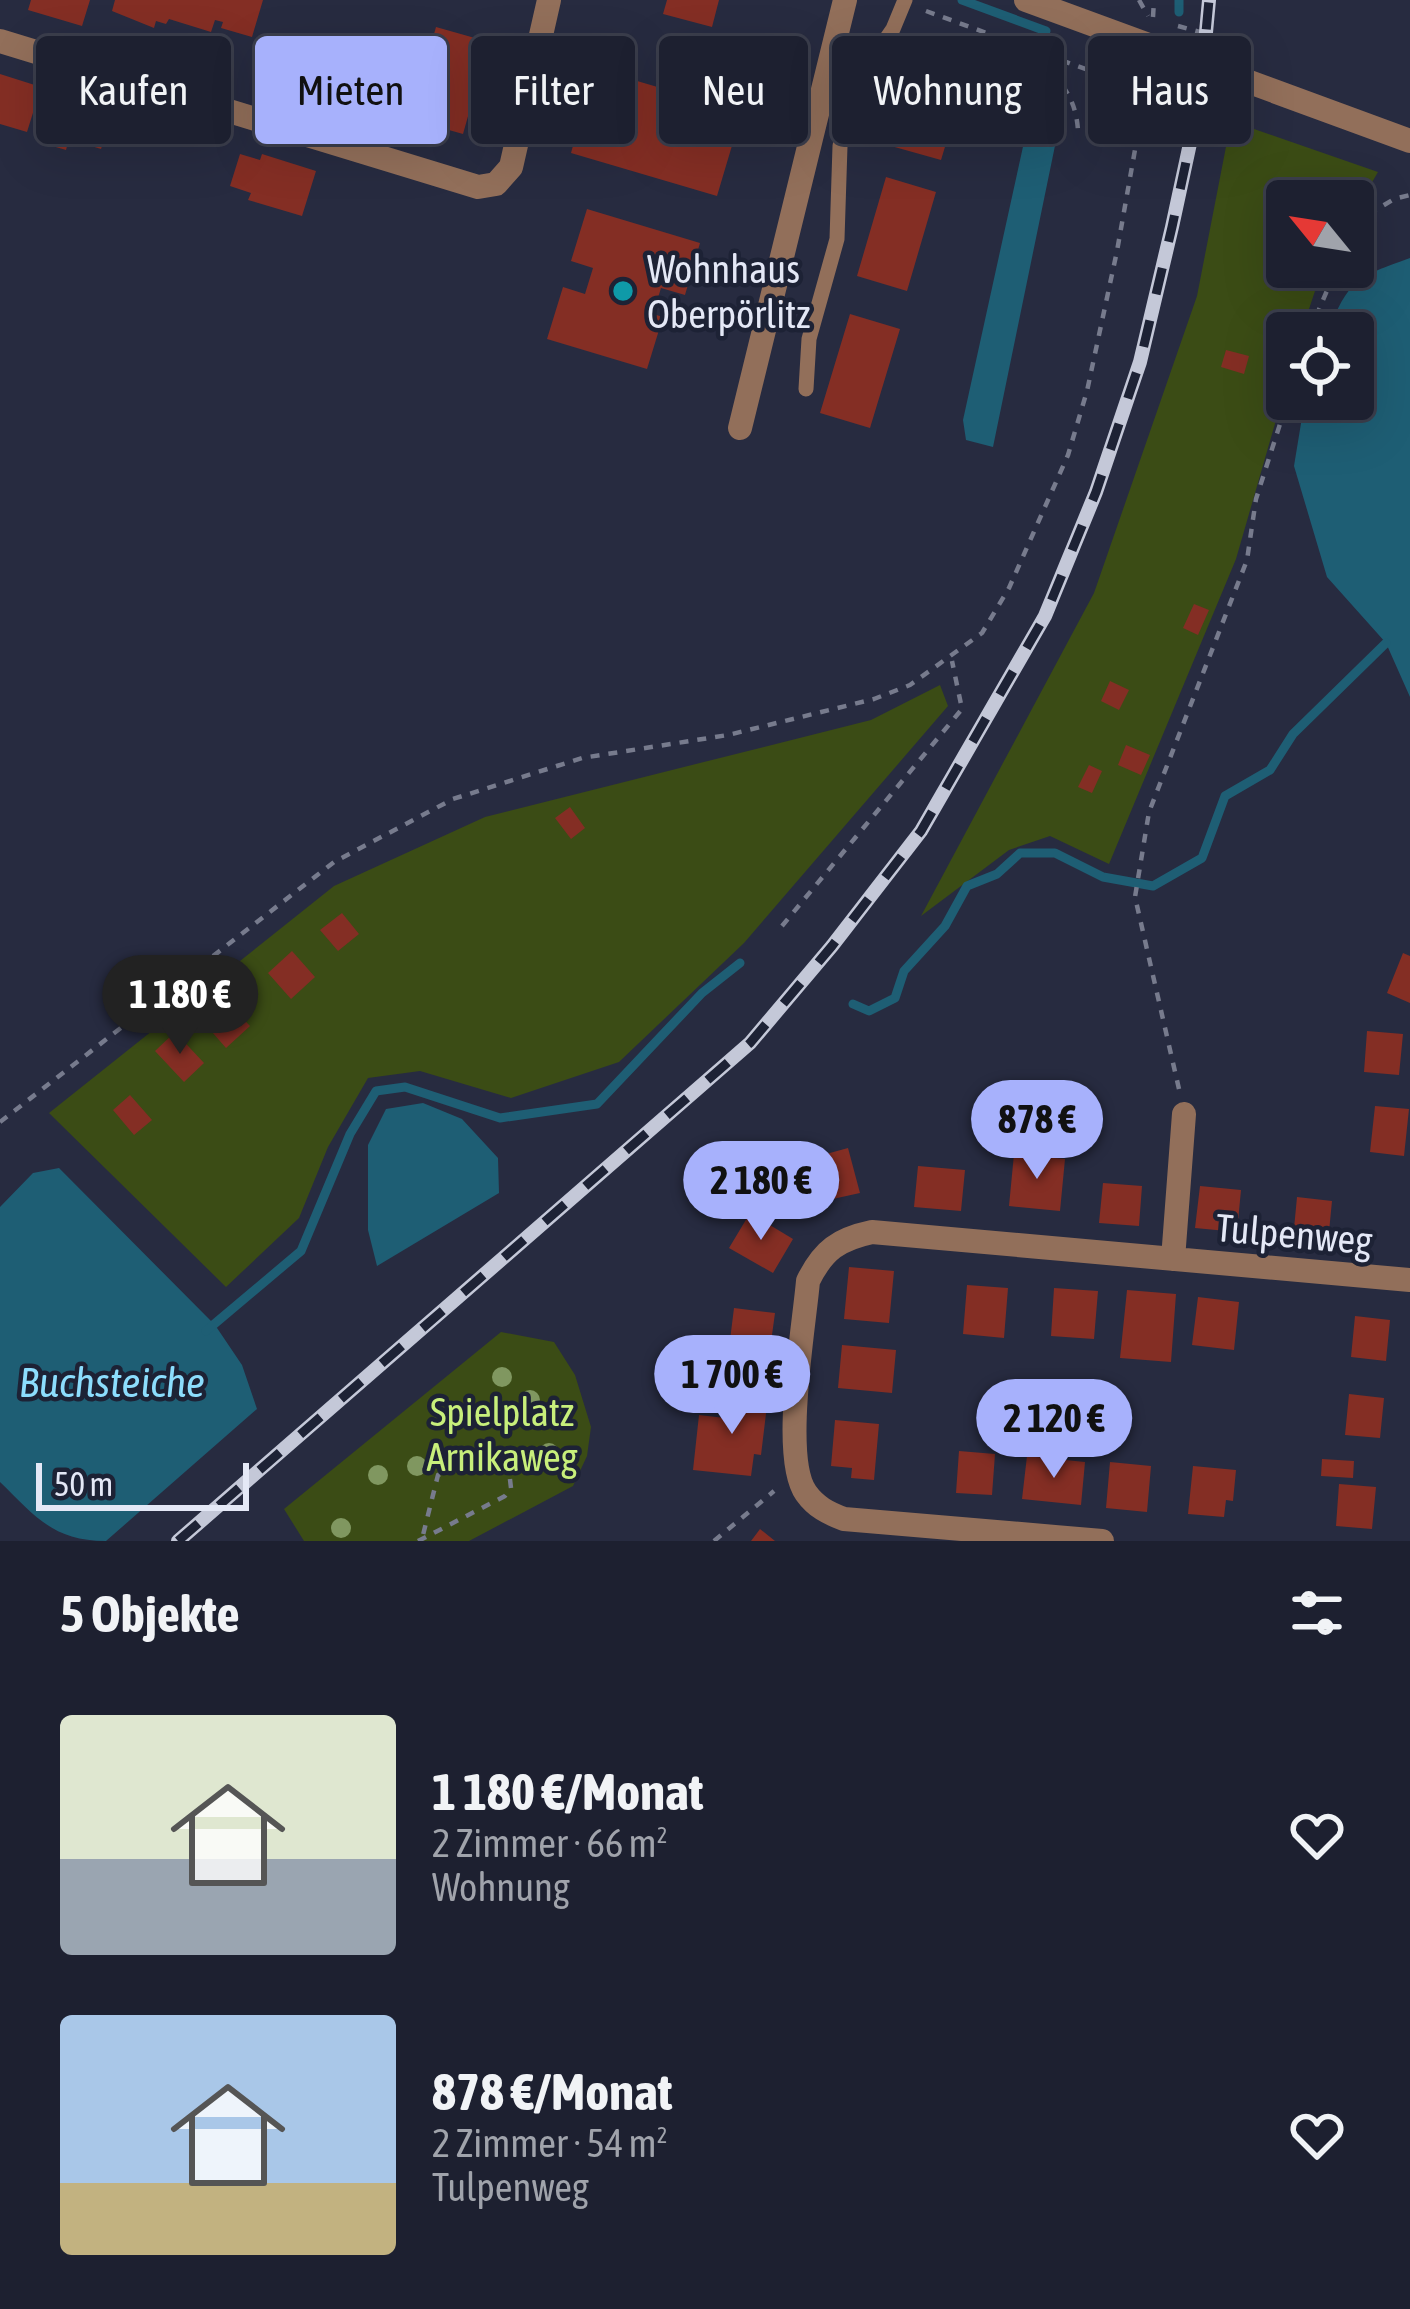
<!DOCTYPE html>
<html lang="de">
<meta charset="utf-8">
<style>
body{margin:0;font-family:"Asap Condensed",sans-serif;background:#2a2d3c;color:#f1f3f6;height:100vh;display:flex;flex-direction:column;font-size:45px;white-space:nowrap}
*{box-sizing:border-box;margin:0}
p{font-size:39px;color:#a0a3ab}
.icon{flex:none;width:66px;height:66px;fill:none;stroke:currentColor;stroke-width:2;stroke-linecap:round;stroke-linejoin:round}
.map{position:relative;height:1541px;overflow:hidden}
.details{display:flex;flex-direction:column;background:#1d2030;flex:1}
.details>*{flex:none}
.guide{position:absolute;left:36px;top:36px;width:1338px;height:108px;display:flex;gap:24px}
.needle{width:78px;rotate:300deg}
.tools{position:absolute;left:1266px;top:180px;display:grid;gap:24px}
.tools a{display:grid;place-items:center;width:108px;height:108px;border-radius:12px;background:#1d2030;box-shadow:0 12px 48px #0002,0 0 0 3px #3b3e4c;font-size:60px}
.scale{position:absolute;left:36px;bottom:30px;width:213px;box-sizing:border-box;padding-left:12px;border:6px solid #e4e8f6;border-top:0;font-size:33px;line-height:42px;white-space:nowrap;color:#e4e8f6;-webkit-text-stroke:9px #1d2235;paint-order:stroke}
.price{position:absolute;translate:-50% -102px;padding:0 27px;border-radius:42px;background:#a7b1fc;color:#111;font-size:39px;line-height:78px;filter:drop-shadow(0 3px 6px #0008)}
.price::after{content:'';position:absolute;left:50%;top:72px;width:36px;height:27px;margin-left:-18px;background:inherit;clip-path:polygon(0 0,100% 0,50% 100%)}
.price.on{background:#222;color:#fff}
ul{padding:0;list-style:none}
li{display:flex;align-items:center;gap:36px;height:300px;padding:0 60px}
li span{display:grid;place-items:center;flex:none;width:336px;height:240px;border-radius:12px;color:#555}
li>.icon{margin-inline-start:auto}
span .icon{width:144px;height:144px;fill:#fffc;stroke-width:1}
li b{font-size:51px}
h2{display:flex;justify-content:space-between;align-items:center;height:144px;padding:0 60px;font-size:51px}
.pill{padding:0 42px;border-radius:12px;background:#1d2030;box-shadow:0 12px 48px #0002,0 0 0 3px #3b3e4c;font-size:42px;line-height:108px}
.pill.on{background:#a7b1fc;color:#111}
.map>svg:first-child{display:block}
.green{fill:#3b4c15}
.water{fill:#1e5e74}
.lines{fill:none;stroke-linecap:round;stroke-linejoin:round}
.stream{stroke:#1e5e74;stroke-width:9}
.building{fill:#842e24}
.path{stroke:#777b8d;stroke-width:4.5;stroke-dasharray:9 9;stroke-linecap:butt}
.service{stroke:#926f5a;stroke-width:15}
.minor{stroke:#926f5a;stroke-width:24}
.tertiary{stroke:#926f5a;stroke-width:24}
.rail-casing{stroke:#c4c8d8;stroke-width:14}
.rail{stroke:#1d2235;stroke-width:9;stroke-dasharray:27;stroke-linecap:butt}
.tree{fill:#809760}
.culture-dot{fill:#0f9aa8;stroke:#1d2235;stroke-width:4.5}
.labels{text-anchor:middle;stroke-width:9;stroke-linejoin:round;paint-order:stroke}
.poi-label{font-size:39px;fill:#e4e8f6;stroke:#1d2235;text-anchor:start}
.street-label{font-size:39px;fill:#e4e8f6;stroke:#1d2235}
.park-label{font-size:39px;fill:#c8ef7b;stroke:#1d2235}
.water-label{font-size:42px;font-style:italic;fill:#8cddfd;stroke:#1d2235}
</style>
<div class="map">
<svg width="1410" height="1541" viewBox="0 0 1410 1541">
<rect width="100%" height="100%" fill="#272b40"/>
<!-- green -->
<path class="green" d="M1231 121 1378 172 1353 215V201H1287V267H1323L1301 333H1287V382L1236 559 1109 864 1050 836 1009 850 921 916 1094 593 1197 296Z
M940 685 948 706 744 943 619 1062 511 1098 420 1071 368 1078 328 1147 299 1218 226 1287 49 1113 334 886 485 817 871 720Z
M501 1332 554 1342 575 1375 591 1427 587 1456 573 1486 469 1541H304L284 1509Z"/>
<!-- water -->
<path class="water" d="M1026 133 1057 136 993 447 966 440 963 420Z
M1410 258V697L1386 643 1327 577 1294 466 1305 399H1353V333H1328C1348 280 1357 277 1410 258Z
M423 1103 462 1119 498 1158 499 1193 377 1266 368 1230V1145L386 1109Z
M59 1168 215 1325 242 1365 257 1409 106 1541C53 1541 35 1516 0 1482V1207L33 1173Z"/>
<g class="lines">
<!-- stream -->
<path class="stream" d="M962 0 1046 31
M1179 12V0
M1108 54 1128 61
M853 1004 869 1011 895 998 904 971 945 926 967 886 997 874 1020 853H1055L1103 877 1153 886 1202 858 1225 796 1270 770 1293 734 1386 643
M206 1331 301 1251 350 1134 376 1091 405 1087 500 1118 597 1104 702 993 740 963"/>
</g>
<!-- building -->
<path class="building" d="M31 0H90L82 26 28 10Z
M115 0H263L252 37 221 28 223 22 215 20 211 32 169 19 166 24 156 21 154 28 112 11Z
M667 0H719L712 27 663 14Z
M436 27 489 42 463 134 410 119Z
M300 43 342 55 330 98 287 85Z
M921 46 971 61 941 160 891 146Z
M600 70 742 112 717 196 571 153 578 127 583 129Z
M0 74 41 87 27 132 0 124Z
M342 74 376 85 368 112 334 101Z
M79 98 114 109 101 149 69 139 66 150 49 145 62 105 75 110Z
M240 154 260 160 262 154 316 171 302 216 248 200 251 193 230 186Z
M886 177 936 192 907 291 857 276Z
M587 209 700 243 685 295 661 288 653 314 663 317 647 369 547 339 563 287 585 294 593 268 571 261Z
M850 314 900 329 870 428 820 413Z
M1226 350 1249 356 1244 374 1221 367Z
M1194 604 1209 610 1198 635 1183 628Z
M1110 681 1129 690 1119 710 1101 701Z
M1126 745 1150 755 1141 775 1118 765Z
M1089 765 1102 771 1092 793 1078 787Z
M570 807 585 828 571 839 555 818Z
M342 913 359 934 338 951 320 930Z
M292 951 315 977 291 999 268 973Z
M1403 953 1410 956V1003L1387 993Z
M229 1004 250 1026 226 1048 206 1025Z
M1367 1031 1403 1034 1399 1075 1364 1072Z
M175 1032 204 1063 184 1082 155 1051Z
M130 1095 152 1120 134 1135 113 1110Z
M1375 1106 1409 1109 1404 1156 1370 1152Z
M848 1148 860 1193 819 1202 808 1159Z
M1014 1154 1065 1159 1060 1211 1009 1206Z
M918 1166 965 1170 961 1211 914 1207Z
M1103 1183 1142 1186 1139 1226 1099 1223Z
M1200 1186 1241 1190 1237 1232 1195 1228Z
M1297 1197 1332 1201 1328 1242 1293 1239Z
M750 1213 793 1239 773 1273 729 1248Z
M849 1267 894 1271 889 1323 844 1319Z
M967 1285 1008 1288 1004 1338 963 1334Z
M1054 1288 1098 1291 1094 1339 1051 1336Z
M1127 1290 1176 1294 1171 1362 1120 1358Z
M1198 1297 1239 1302 1234 1350 1192 1345Z
M734 1308 775 1313 769 1357 756 1355 755 1367 727 1364Z
M1355 1316 1390 1320 1386 1361 1351 1357Z
M842 1345 896 1350 892 1393 838 1388Z
M728 1393 768 1397 761 1455 754 1454 751 1476 693 1470 699 1415 725 1418Z
M1349 1394 1384 1398 1380 1438 1345 1435Z
M835 1420 879 1424 874 1480 851 1478 852 1468 831 1466Z
M959 1451 995 1454 992 1495 956 1493Z
M1027 1456 1085 1462 1081 1505 1022 1499Z
M1322 1459 1354 1461 1353 1478 1321 1476Z
M1110 1462 1151 1466 1147 1512 1106 1508Z
M1193 1466 1236 1470 1233 1501 1226 1500 1224 1517 1188 1514Z
M1339 1484 1376 1487 1372 1529 1336 1526Z
M760 1529 775 1541H751Z"/>
<g class="lines">
<!-- path -->
<path class="path" d="M1139 0 1148 16
M926 11 1146 91 1175 87 1216 104 1226 101
M1153 17 1154 0
M1178 26 1207 34 1240 50
M1055 38 1047 56C1060 90 1075 92 1078 130
M1353 224 1394 199 1410 195
M1309 333 1337 267
M782 926 962 709 952 661
M1179 1089 1135 897 1149 812 1247 560 1256 499 1288 399
M0 1122 334 862 453 799 582 758 728 735 874 699 910 685 982 633 1009 588 1068 455 1087 391 1117 251 1149 71
M418 1541 422 1539 505 1496 511 1488 509 1471 487 1461 438 1475 422 1539
M714 1541 774 1491"/>
<!-- service -->
<path class="service" d="M806 389 809 339 837 239 840 146 848 108 864 71 893 29 905 0"/>
<!-- minor -->
<path class="minor" d="M0 41 478 187 496 184 511 167 549 0
M740 428 845 0
M1173 1259 1184 1114
M1102 1541 844 1519C828 1513 816 1507 806 1493 781 1458 804 1328 808 1281 823 1250 839 1239 872 1232L1410 1280"/>
<!-- tertiary -->
<path class="tertiary" d="M1026 0 1410 141"/>
<defs>
<path id="rail" d="M178 1541 750 1043 832 946 921 831 1045 616 1096 492 1140 362 1172 227 1200 97 1209 0"/>
</defs>
<!-- rail casing -->
<use href="#rail" class="rail-casing"/>
<!-- rail -->
<use href="#rail" class="rail"/>
</g>
<!-- trees -->
<g class="tree">
<circle cx="502" cy="1377" r="10"/>
<circle cx="530" cy="1400" r="10"/>
<circle cx="549" cy="1453" r="10"/>
<circle cx="417" cy="1466" r="10"/>
<circle cx="378" cy="1475" r="10"/>
<circle cx="341" cy="1528" r="10"/>
</g>
<!-- markers -->
<circle class="culture-dot" cx="623" cy="291" r="12"/>
<g class="labels">
<!-- poi labels -->
<g class="poi-label">
<text x="647" y="283">Wohnhaus<tspan x="647" dy="45">Oberpörlitz</tspan></text>
</g>
<!-- street labels -->
<g class="street-label">
<text transform="translate(1294 1234) rotate(5)" y="14">Tulpenweg</text>
</g>
<!-- park labels -->
<g class="park-label">
<text x="502" y="1426">Spielplatz<tspan x="502" dy="45">Arnikaweg</tspan></text>
</g>
<!-- water labels -->
<g class="water-label">
<text x="112" y="1397">Buchsteiche</text>
</g>
</g>
</svg>
<div class="tools">
<a><svg class="needle" viewBox="-14 -14 28 28"><path d="M0-13l5 13h-10z" fill="#e53935"/><path d="M0 13l5-13h-10z" fill="#a0a3ab"/></svg></a>
<a><svg class="icon" aria-label="locate" viewBox="0 0 24 24"><circle cx="12" cy="12" r="6"/><path d="M12 2v4M12 18v4M2 12h4M18 12h4"/></svg></a>
</div>
<div class="scale">50 m</div>
<b class="price on" style="left:180px;top:1057px">1 180 €</b>
<b class="price" style="left:1037px;top:1182px">878 €</b>
<b class="price" style="left:761px;top:1243px">2 180 €</b>
<b class="price" style="left:732px;top:1437px">1 700 €</b>
<b class="price" style="left:1054px;top:1481px">2 120 €</b>
<div class="guide">
<a class="pill">Kaufen</a>
<a class="pill on">Mieten</a>
<a class="pill">Filter</a>
<a class="pill">Neu</a>
<a class="pill">Wohnung</a>
<a class="pill">Haus</a>
</div>
</div>
<section class="details">
<h2>5 Objekte<svg class="icon" aria-label="filters" viewBox="0 0 24 24"><path d="M4 7h16M4 17h16"/><circle cx="9" cy="7" r="2"/><circle cx="15" cy="17" r="2"/></svg></h2>
<ul>
<li><span style="background:linear-gradient(#dfe7d0 60%,#9aa5b1 0)"><svg class="icon" aria-label="home" viewBox="0 0 24 24"><path d="M3 11l9-7 9 7M6 9v11h12V9"/></svg></span><div><b>1 180 €/Monat</b><p>2 Zimmer · 66 m²</p><p>Wohnung</p></div><svg class="icon" aria-label="heart" viewBox="0 0 24 24"><path d="M12 20l-8-8c-3-5 5-10 8-4 3-6 11-1 8 4z"/></svg></li>
<li><span style="background:linear-gradient(#a9c7e8 70%,#c2b280 0)"><svg class="icon" aria-label="home" viewBox="0 0 24 24"><path d="M3 11l9-7 9 7M6 9v11h12V9"/></svg></span><div><b>878 €/Monat</b><p>2 Zimmer · 54 m²</p><p>Tulpenweg</p></div><svg class="icon" aria-label="heart" viewBox="0 0 24 24"><path d="M12 20l-8-8c-3-5 5-10 8-4 3-6 11-1 8 4z"/></svg></li>
</ul>
</section>
